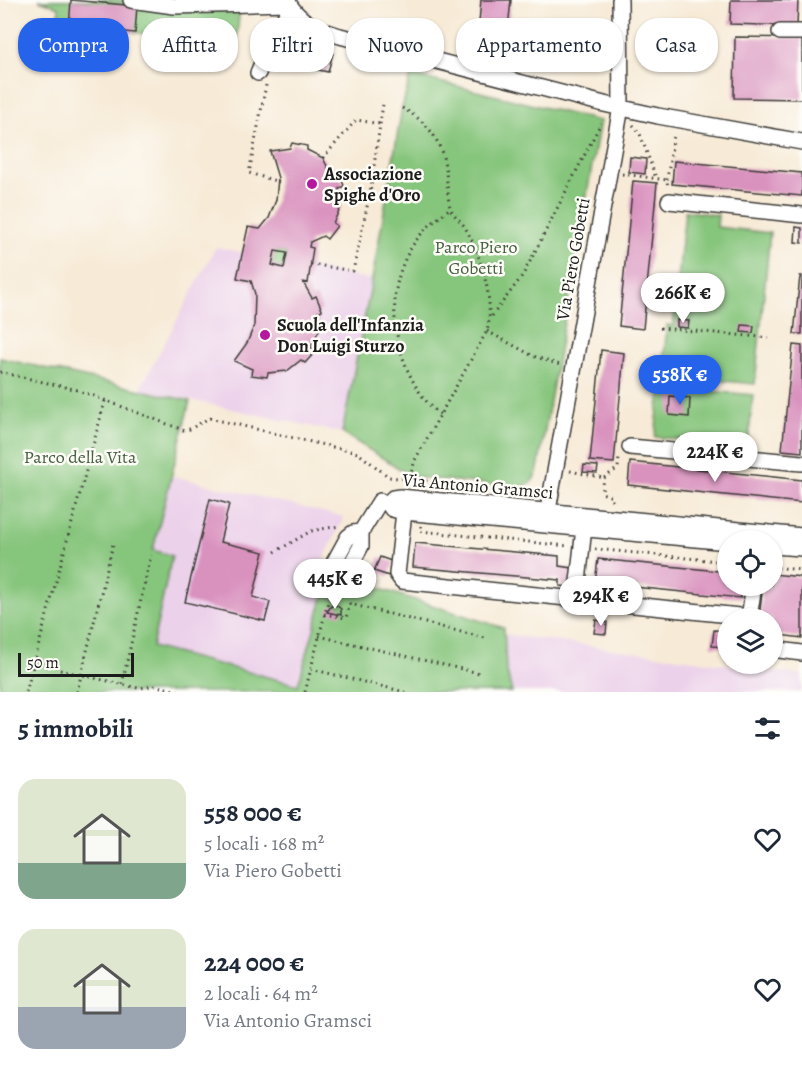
<!DOCTYPE html>
<html lang="it">
<meta charset="utf-8">
<style>
body{margin:0;font-family:Alegreya,serif;background:#f2f2f3;color:#1f2937;height:100vh;display:flex;flex-direction:column;font-size:22px;white-space:nowrap}
*{box-sizing:border-box;margin:0}
p{font-size:20px;color:#747a83}
.icon{flex:none;width:33px;height:33px;fill:none;stroke:currentColor;stroke-width:2;stroke-linecap:round;stroke-linejoin:round}
.map{position:relative;height:692px;overflow:hidden}
.sheet{display:flex;flex-direction:column;background:#fff;flex:1}
.sheet>*{flex:none}
.guide{position:absolute;left:18px;top:18px;width:766px;height:54px;display:flex;gap:12px}
.fabs{position:absolute;left:717px;top:530px;display:grid;gap:12px}
.fabs a{display:grid;place-items:center;width:66px;height:66px;border-radius:50%;background:#fff;box-shadow:0 2px 4px #0004;font-size:30px}
.scale{position:absolute;left:18px;bottom:15px;width:116px;box-sizing:border-box;padding-left:6px;border:3px solid #1c1c1c;border-top:0;font-size:16px;line-height:21px;white-space:nowrap;color:#1c1c1c;-webkit-text-stroke:4px #fdfcf7;paint-order:stroke}
.price{position:absolute;translate:-50% -51px;padding:0 14px;border-radius:21px;background:#fff;color:#222;font-size:20px;line-height:39px;filter:drop-shadow(0 2px 3px #0008)}
.price::after{content:'';position:absolute;left:50%;top:36px;width:18px;height:14px;margin-left:-9px;background:inherit;clip-path:polygon(0 0,100% 0,50% 100%)}
.price.current{background:#2563eb;color:#fff}
ul{padding:0;list-style:none}
li{display:flex;align-items:center;gap:18px;height:150px;padding:0 18px}
li span{display:grid;place-items:center;flex:none;width:168px;height:120px;border-radius:18px;color:#555}
li>.icon{margin-inline-start:auto}
span .icon{width:72px;height:72px;fill:#fffc;stroke-width:1}
li b{font-size:26px}
h2{display:flex;justify-content:space-between;align-items:center;height:72px;padding:0 18px;font-size:26px}
.chip{padding:0 21px;border-radius:24px;background:#fff;box-shadow:0 2px 4px #0004;font-size:21px;line-height:54px}
.chip.current{background:#2563eb;color:#fff}
.map>svg:first-child{display:block}
.built{fill:#ecd1ea}
.green{fill:#86c57c;stroke:#51704c;stroke-width:1.5}
.building{fill:#d991be;fill-rule:evenodd}
.lines{fill:none;stroke-linecap:round;stroke-linejoin:round}
.minor-casing{stroke:#3d3b38;stroke-width:18}
.path{stroke:#3d3b38;stroke-width:3;stroke-dasharray:1.5 4.5;stroke-linecap:butt}
.minor{stroke:#fff;stroke-width:15}
.poi-dot{fill:#b5179e;stroke:#fdfcf7;stroke-width:2}
.labels{text-anchor:middle;stroke-width:5;stroke-linejoin:round;paint-order:stroke}
.poi-label{font-size:18px;font-weight:bold;fill:#1c1c1c;stroke:#fdfcf7;text-anchor:start}
.park-label{font-size:18px;fill:#466042;stroke:#fdfcf7}
.street-label{font-size:18px;fill:#1c1c1c;stroke:#fdfcf7}
</style>
<div class="map">
<svg width="802" height="692" viewBox="0 0 802 692">
<rect width="100%" height="100%" fill="#fdfcf7"/>
<filter id="ink" filterUnits="userSpaceOnUse"><feTurbulence type="fractalNoise" baseFrequency=".0167" numOctaves="2"/><feDisplacementMap in="SourceGraphic" scale="12" xChannelSelector="R" yChannelSelector="G"/><feConvolveMatrix kernelMatrix="1 2 1 2 8 2 1 2 1" color-interpolation-filters="sRGB"/></filter>
<filter id="wash" filterUnits="userSpaceOnUse"><feTurbulence type="fractalNoise" baseFrequency=".008" numOctaves="4" result="noise"/><feDisplacementMap in="SourceGraphic" scale="24" xChannelSelector="R" yChannelSelector="G"/><feGaussianBlur stdDeviation="1.35" result="paint"/><feColorMatrix in="noise" values="0 0 0 0 0 0 0 0 0 0 0 0 0 0 0 0 0 1.4 0 .05"/><feComposite in="paint" operator="in"/></filter>
<g filter="url(#wash)">
<rect width="100%" height="100%" fill="#f7ead6"/>
<!-- built -->
<path class="built" d="M216 247 372 280 342 433 140 389Z
M172 476 344 517 311 587 324 594 298 685 152 647 172 556 153 551Z
M504 634 802 675V692H512L506 668Z"/>
<!-- green -->
<path class="green" d="M39 0H261L240 6 236 50 161 35 58 25 59 7Z
M411 75 600 121 538 469C534 481 531 485 518 487L413 477 342 433 372 280 402 108Z
M685 211 718 215 717 227 770 233 755 384 701 379 700 390 753 395 748 446 655 437 667 328V325L673 326Z
M275 251 287 253 284 268 272 265Z
M0 358 190 401 153 550 172 556 152 647 298 685 324 594 338 601 349 579 504 628 506 668 512 692H0Z"/>
<g id="blocks">
<!-- building -->
<path class="building" d="M71 0 137 6 135 33 69 27Z
M481 0H511L506 47 477 45Z
M731 0H798L797 26 730 24Z
M190 24 205 27 203 38 188 35Z
M213 28 227 29 226 40 212 39Z
M735 37 802 38V99L734 98Z
M285 42 333 53 328 72 305 67 306 61 282 55Z
M292 143 307 146V150L323 158 330 172 339 171 344 186 339 189 341 207 333 223 337 226 327 239 323 236 310 242 309 247 313 248 308 283 303 282 312 298 316 296 322 310 318 312 320 328 311 347 316 351 305 363 301 360 287 371 268 373 267 377 251 375 252 369 234 361 247 343 254 326 255 294 251 281 237 278 248 227 260 229 269 218 276 200 278 178 270 151 290 148ZM275 251 287 253 284 268 272 265Z
M630 157 646 159 645 174 629 172Z
M674 161 802 173V196L672 184Z
M633 181 657 183 643 329 619 326Z
M796 227 802 228V243L795 242Z
M800 276H802V334H794Z
M677 320 689 321 688 328 677 327Z
M742 325 754 326 753 333 741 332Z
M793 345 802 346V452L782 450Z
M601 350 624 353 614 463 590 461Z
M670 396 690 398 689 417 669 415Z
M630 462 802 480V503L628 485Z
M584 465 598 466 597 473 583 472Z
M210 499 229 504 220 542 264 552 253 597 270 602 265 621 185 602Z
M415 543 559 556V566L572 568 571 587 560 586V580L413 567Z
M380 557 394 562 389 576 374 571Z
M598 559 728 572V585H741V598L595 583Z
M772 574 802 577V638L772 634V618H759L763 585H772Z
M336 605 341 609V615L327 612 331 606Z
M596 620 607 622 606 634 594 633Z
M714 630 728 631V647L712 646Z"/>
</g>
</g>
<g filter="url(#ink)">
<use href="#blocks" fill-opacity="0" stroke="#3d3b38" stroke-width="1.5"/>
<g class="lines">
<defs>
<path id="minor" d="M131 0 174 6 289 3
M287 0C298 22 317 29 340 36L604 104 658 116 802 142
M780 32H802
M258 73 272 39 291 7
M669 201 802 215
M630 447 802 463
M404 512 397 574 402 581 749 617
M546 521 621 107 620 0
M361 532 353 533 348 537 326 577 327 583 336 587 342 581 361 546V532L380 501
M728 542 404 512 392 509 388 503 393 498 400 497 802 536
M772 546 802 548
M576 599 584 528
M749 618 754 585
M772 649 802 653"/>
</defs>
<!-- minor casing -->
<use href="#minor" class="minor-casing"/>
<!-- path -->
<path class="path" d="M289 40 332 51
M266 85 249 173 279 182
M402 108C434 125 445 148 447 184 448 191 448 200 450 207 452 215 462 221 466 229 481 256 495 301 487 331L415 460 409 480
M633 125 640 134 656 178
M323 158 356 120 381 124
M622 174 667 180 668 188
M667 180 674 134
M340 198 370 193
M311 264 353 271 370 193 383 104
M492 316 523 275 601 123
M660 328 771 338
M487 331 533 356 560 365
M0 372 78 390 183 430 190 429 209 418 358 453 389 477 426 481V484
M440 414C423 402 411 380 404 361 389 318 390 270 422 233 430 224 441 216 450 208
M570 471 604 478
M612 501V497L602 493 604 478 618 468 619 457
M421 526 420 531 568 546
M595 549 728 562
M275 552 311 531 339 526
M772 567 802 570
M324 614 346 618 350 604 485 638
M319 636 479 673
M311 669 405 692
M60 670 138 688 157 686 183 692
M122 684 151 555
M26 692 105 401
M77 692 113 544
M305 692 329 598"/>
<!-- minor -->
<use href="#minor" class="minor"/>
</g>
</g>
<!-- markers -->
<g class="poi-dot">
<circle cx="312" cy="184" r="6"/>
<circle cx="265" cy="335" r="6"/>
</g>
<g class="labels">
<!-- poi labels -->
<g class="poi-label">
<text x="324" y="180">Associazione<tspan x="324" dy="21">Spighe d'Oro</tspan></text>
<text x="277" y="331">Scuola dell'Infanzia<tspan x="277" dy="21">Don Luigi Sturzo</tspan></text>
</g>
<!-- park labels -->
<g class="park-label">
<text x="476" y="253">Parco Piero<tspan x="476" dy="21">Gobetti</tspan></text>
<text x="80" y="463">Parco della Vita</text>
</g>
<!-- street labels -->
<g class="street-label">
<text transform="translate(573 259) rotate(-80)" y="6">Via Piero Gobetti</text>
<text transform="translate(478 486) rotate(5)" y="6">Via Antonio Gramsci</text>
</g>
</g>
</svg>
<div class="fabs">
<a><svg class="icon" aria-label="locate" viewBox="0 0 24 24"><circle cx="12" cy="12" r="6"/><path d="M12 2v4M12 18v4M2 12h4M18 12h4"/></svg></a>
<a><svg class="icon" aria-label="layers" viewBox="0 0 24 24"><path d="M12 4l9 5-9 5-9-5zM3 14l9 5 9-5"/></svg></a>
</div>
<div class="scale">50 m</div>
<b class="price" style="left:683px;top:324px">266K €</b>
<b class="price current" style="left:680px;top:406px">558K €</b>
<b class="price" style="left:715px;top:483px">224K €</b>
<b class="price" style="left:335px;top:610px">445K €</b>
<b class="price" style="left:601px;top:627px">294K €</b>
<div class="guide">
<a class="chip current">Compra</a>
<a class="chip">Affitta</a>
<a class="chip">Filtri</a>
<a class="chip">Nuovo</a>
<a class="chip">Appartamento</a>
<a class="chip">Casa</a>
</div>
</div>
<section class="sheet">
<h2>5 immobili<svg class="icon" aria-label="filters" viewBox="0 0 24 24"><path d="M4 7h16M4 17h16"/><circle cx="9" cy="7" r="2"/><circle cx="15" cy="17" r="2"/></svg></h2>
<ul>
<li><span style="background:linear-gradient(#dfe7d0 70%,#7fa58c 0)"><svg class="icon" aria-label="home" viewBox="0 0 24 24"><path d="M3 11l9-7 9 7M6 9v11h12V9"/></svg></span><div><b>558 000 €</b><p>5 locali · 168 m²</p><p>Via Piero Gobetti</p></div><svg class="icon" aria-label="heart" viewBox="0 0 24 24"><path d="M12 20l-8-8c-3-5 5-10 8-4 3-6 11-1 8 4z"/></svg></li>
<li><span style="background:linear-gradient(#dfe7d0 65%,#9aa5b1 0)"><svg class="icon" aria-label="home" viewBox="0 0 24 24"><path d="M3 11l9-7 9 7M6 9v11h12V9"/></svg></span><div><b>224 000 €</b><p>2 locali · 64 m²</p><p>Via Antonio Gramsci</p></div><svg class="icon" aria-label="heart" viewBox="0 0 24 24"><path d="M12 20l-8-8c-3-5 5-10 8-4 3-6 11-1 8 4z"/></svg></li>
</ul>
</section>
